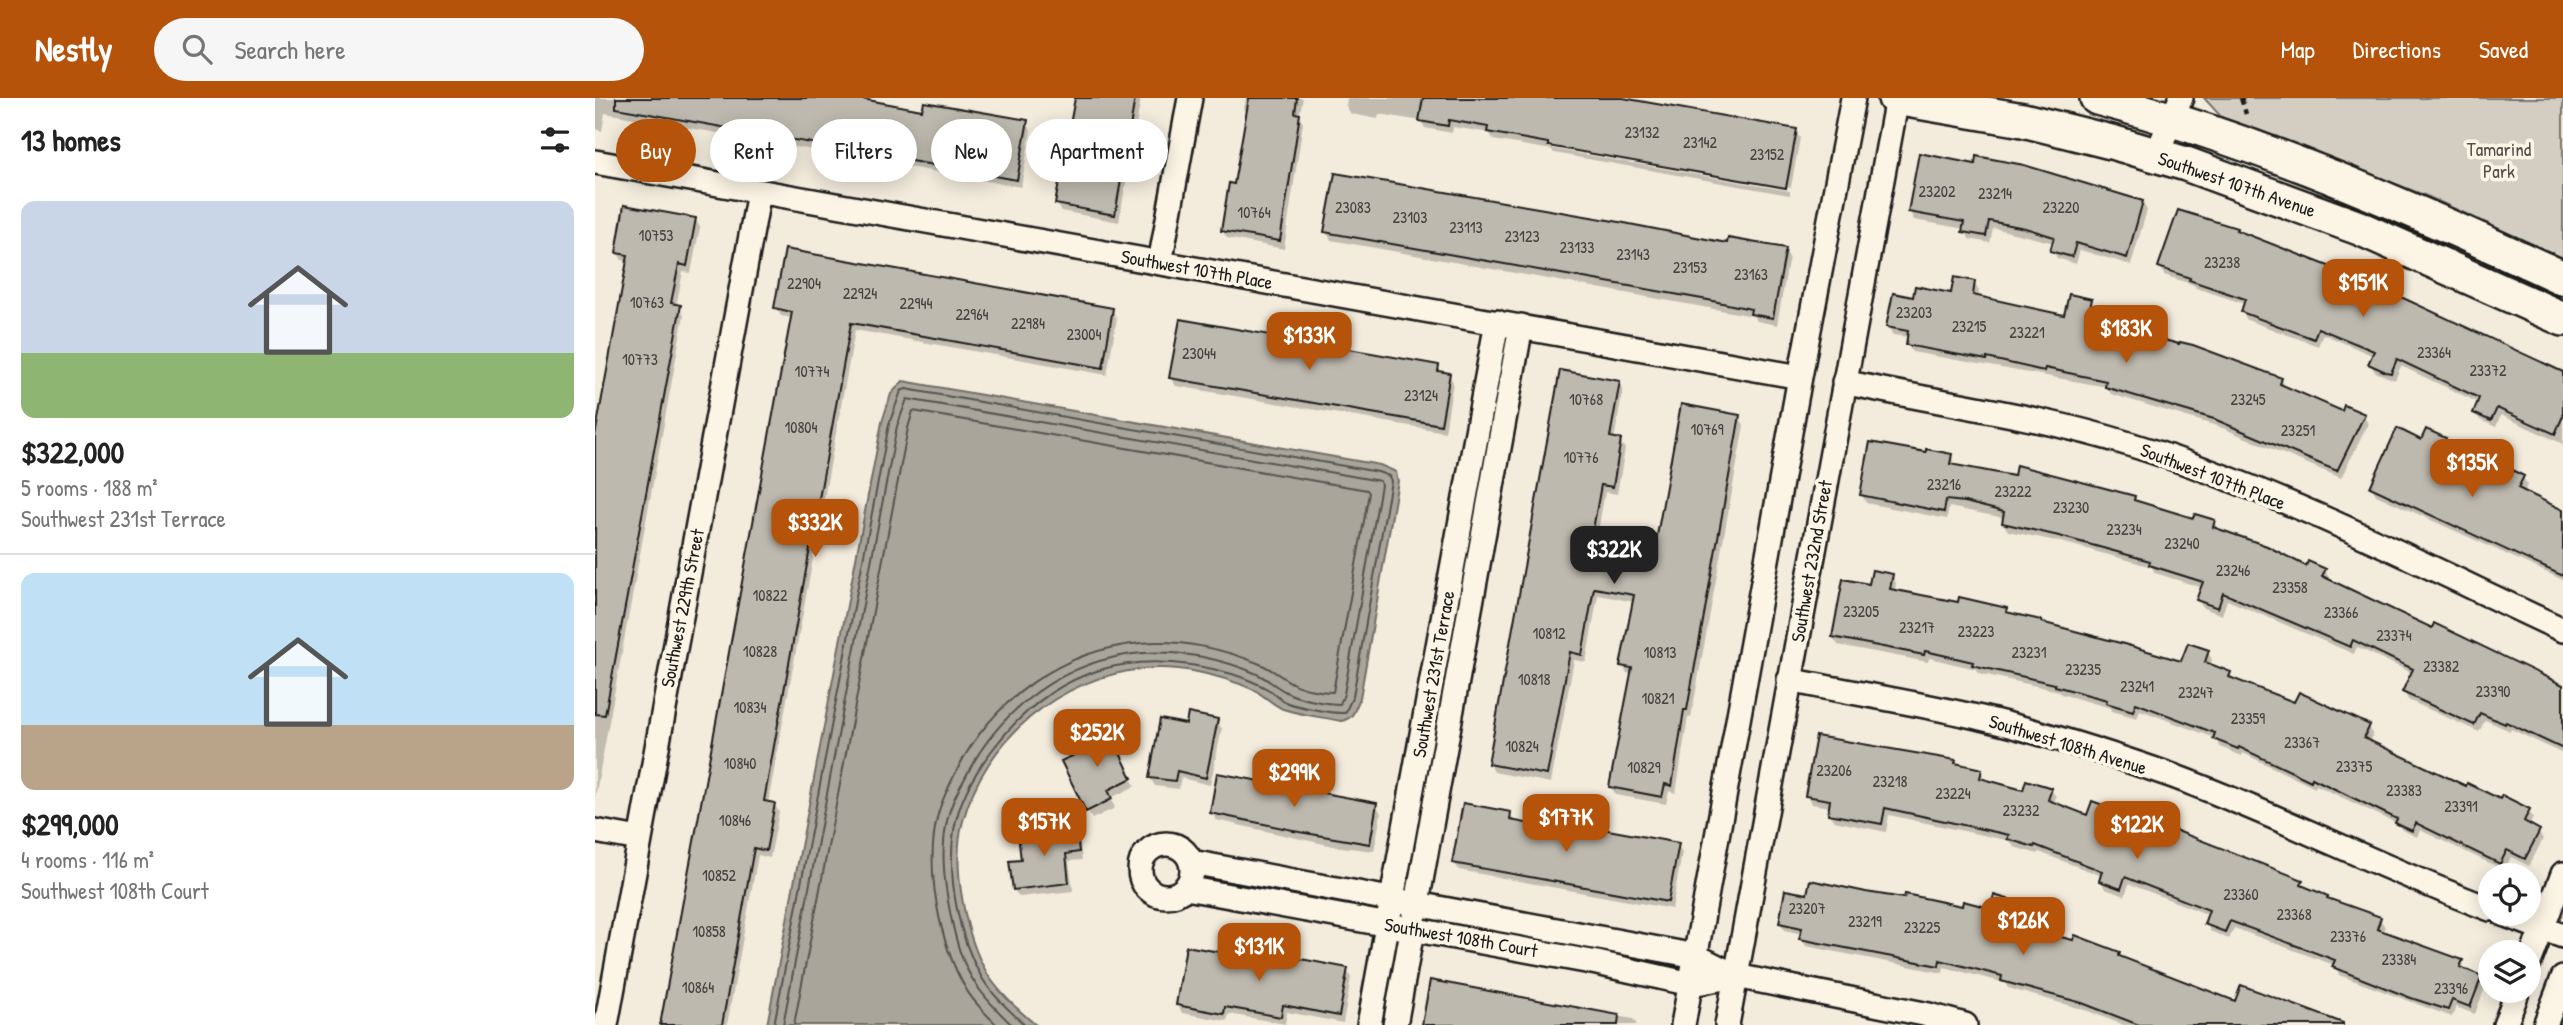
<!DOCTYPE html>
<meta charset="utf-8">
<style>
body{margin:0;font-family:"Patrick Hand",sans-serif;background:#f6f6f6;color:#222;height:100vh;display:flex;flex-direction:column;font-size:26px;white-space:nowrap}
*{box-sizing:border-box;margin:0}
p{font-size:23px;color:#767676}
.icon{flex:none;width:38px;height:38px;fill:none;stroke:currentColor;stroke-width:2;stroke-linecap:round;stroke-linejoin:round}
.map{position:relative;flex:1;overflow:hidden}
.panel{display:flex;flex-direction:column;background:#fff;width:595px}
.panel>*{flex:none}
.top-card{position:absolute;left:21px;top:21px;width:665px;height:63px;display:flex;gap:14px}
.controls{position:absolute;left:1883px;top:765px;display:grid;gap:14px}
.controls a{display:grid;place-items:center;width:63px;height:63px;border-radius:50%;background:#fff;box-shadow:0 4px 18px #0003;font-size:35px}
.price{position:absolute;translate:-50% -60px;padding:0 16px;border-radius:14px;background:#b45309;color:#fff;font-size:23px;line-height:46px;filter:drop-shadow(0 2px 4px #0008)}
.price::after{content:'';position:absolute;left:50%;top:42px;width:21px;height:16px;margin-left:-10px;background:inherit;clip-path:polygon(0 0,100% 0,50% 100%)}
.price.current{background:#222;color:#fff}
ul{padding:0;list-style:none}
li{display:grid;align-content:center;gap:14px;height:371px;padding:0 21px}
li+li{border-top:2px solid #e0e0e0}
li span{display:grid;place-items:center;height:217px;border-radius:14px;color:#555}
li>.icon{margin-inline-start:auto}
span .icon{width:126px;height:126px;fill:#fffc;stroke-width:1}
li b{font-size:30px}
h2{display:flex;justify-content:space-between;align-items:center;height:84px;padding:0 21px;font-size:30px}
.pill{padding:0 24px;border-radius:32px;background:#fff;box-shadow:0 4px 18px #0003;font-size:24px;line-height:63px}
.pill.current{background:#b45309;color:#fff}
header{display:flex;align-items:center;gap:42px;box-sizing:border-box;height:98px;padding:0 35px;background:#b45309;color:#fff}
header strong{font-size:33px}
nav{display:flex;gap:38px;margin-inline-start:auto;font-size:24px}
.search{width:490px;height:63px;background:#f6f6f6;display:flex;align-items:center;gap:18px;box-sizing:border-box;padding:0 24px;border-radius:38px;color:#767676;font-size:26px}
main{display:flex;flex:1;min-height:0}
.map>svg:first-child{display:block}
.green{fill:#d3cec1;stroke:#78756e;stroke-width:2}
.water{fill:#aaa59b;stroke:#716e68;stroke-width:2}
.shadow{fill:#0003}
.lines{fill:none;stroke-linecap:round;stroke-linejoin:round}
.shore{stroke:#55534f;stroke-width:2}
.building{fill:#beb9ae;stroke:#1c1c1c;stroke-width:2}
.street-casing{stroke:#1c1c1c;stroke-width:28}
.secondary-casing{stroke:#1c1c1c;stroke-width:38}
.path{stroke:#1c1c1c;stroke-width:4.5;stroke-dasharray:7 5;stroke-linecap:butt}
.street{stroke:#fcf5e5;stroke-width:23}
.secondary{stroke:#fcf5e5;stroke-width:33}
.labels{text-anchor:middle;stroke-width:7;stroke-linejoin:round;paint-order:stroke}
.number-label{font-size:16px;fill:#444340}
.park-label{font-size:19px;fill:#53514e;stroke:#fcf5e5}
.street-label{font-size:19px;fill:#1c1c1c;stroke:#fcf5e5}
</style>
<header>
<strong>Nestly</strong>
<div class="search"><svg class="icon" aria-label="search" viewBox="0 0 24 24"><circle cx="10" cy="10" r="6"/><path d="M15 15l6 6"/></svg>Search here</div>
<nav><a>Map</a><a>Directions</a><a>Saved</a></nav>
</header>
<main>
<section class="panel">
<h2>13 homes<svg class="icon" aria-label="filters" viewBox="0 0 24 24"><path d="M4 7h16M4 17h16"/><circle cx="9" cy="7" r="2"/><circle cx="15" cy="17" r="2"/></svg></h2>
<ul>
<li><span style="background:linear-gradient(#c9d6e8 70%,#8fb573 0)"><svg class="icon" aria-label="home" viewBox="0 0 24 24"><path d="M3 11l9-7 9 7M6 9v11h12V9"/></svg></span><div><b>$322,000</b><p>5 rooms · 188 m²</p><p>Southwest 231st Terrace</p></div></li>
<li><span style="background:linear-gradient(#bfe0f5 70%,#b9a48a 0)"><svg class="icon" aria-label="home" viewBox="0 0 24 24"><path d="M3 11l9-7 9 7M6 9v11h12V9"/></svg></span><div><b>$299,000</b><p>4 rooms · 116 m²</p><p>Southwest 108th Court</p></div></li>
</ul>
</section>
<div class="map">
<svg width="1968" height="927" viewBox="0 0 1968 927">
<rect width="100%" height="100%" fill="#f3ecdd"/>
<filter id="ink" filterUnits="userSpaceOnUse"><feTurbulence type="fractalNoise" baseFrequency=".0143" numOctaves="2"/><feDisplacementMap in="SourceGraphic" scale="14" xChannelSelector="R" yChannelSelector="G"/><feConvolveMatrix kernelMatrix="1 2 1 2 8 2 1 2 1" color-interpolation-filters="sRGB"/></filter>
<g filter="url(#ink)">
<!-- green -->
<path class="green" d="M1609 0H1968V160L1834 99 1663 32 1630 23Z"/>
<!-- water -->
<path class="water" d="M308 283 785 367 801 374 803 383 765 600C760 611 759 621 746 623 727 619 706 617 688 611 678 607 668 596 657 591 625 577 583 567 548 571 465 579 390 641 368 723 356 766 370 839 393 877 405 896 424 913 441 927H172L287 324 296 296Z"/>
<!-- shadow -->
<path class="shadow" d="M0 0H267L329 14 432 24 436 32 426 89 10 15 7 33 0 31Z
M481 0H546L524 124 466 113 462 105Z
M651 0H708L704 19 708 25 689 151 632 140 627 132 640 88 653 17 649 10Z
M752 0H1021L1200 32 1205 40 1196 89 953 46V50L1195 93V97L959 55 957 52 898 42 895 35 858 29 857 35 830 30 826 23 784 16 783 21 756 16 751 8Z
M1547 104 1552 112 1536 167 1485 152 1481 166 1462 160 1457 152 1459 145 1398 130 1395 145 1374 141 1370 131 1319 122 1315 114Z
M100 121 105 129 96 175 88 174 81 208 84 209 89 217 0 700V344L33 164 27 162 22 154Z
M1641 131 1643 134 1968 275V346L1906 317 1901 329 1885 322 1880 314 1884 305 1806 268 1800 282 1780 274 1775 266 1779 258 1728 236 1723 248 1652 222 1648 214 1650 206 1601 190 1599 187 1569 177 1565 169Z
M731 134 1134 147 1189 152 1194 159 1182 227 1162 223 1158 218 736 142Z
M1379 185 1384 193 1383 200 1471 219 1496 203 1500 211 1499 217 1519 222 1523 230 1686 281 1691 289 1747 315 1769 318 1773 326 1746 380 1625 329 1516 296 1512 289 1317 254 1312 246 1314 239 1298 237 1293 229 1320 201 1357 197Z
M181 210 517 212 522 220 512 277 260 232 173 705 179 706 184 714 175 760 163 757 132 927H67L197 220 186 218Z
M843 269 847 275 854 276 858 284 850 334 581 288 576 280Z
M1023 284 1028 292 1019 342 1025 343 1030 351 1022 396 1010 394 999 456 1048 466 1060 456 1144 319 1149 327 1096 620 1093 619 1081 695 1074 693 1071 706 1021 697 1016 689 1038 576 1032 575 1027 567 1040 504 1003 497 991 564 979 562 956 685 899 674 895 666Z
M1850 342 1854 350 1850 360 1903 384 1928 379 1932 387 1929 395 1968 413V482L1781 397 1777 389 1827 344Z
M1332 356 1356 357 1360 368 1539 400 1541 404 1600 422 1619 424 1624 433 1712 470 1730 472 1734 480 1733 483 1838 533 1968 589V656L1916 631 1915 633 1890 622 1884 634 1813 602 1809 594 1817 575 1762 549 1759 556 1632 502 1627 517 1608 510 1603 502 1608 490 1560 475 1557 469 1470 445 1413 433 1408 425 1409 420 1354 409 1352 421 1271 405 1267 397Z
M1297 477 1301 485 1300 493 1411 512 1414 517 1587 566 1613 554 1617 562 1615 568 1635 575 1639 582 1700 606 1774 629 1778 636 1775 644 1871 691 1934 713 1938 720 1934 728 1943 733 1948 741 1934 768 1916 759 1909 772 1825 732 1822 739 1807 732 1803 726 1721 687 1720 690 1648 655 1647 658 1625 649 1620 640 1545 612 1542 620 1517 613 1516 610 1466 596 1464 593 1383 575 1381 571 1334 560 1333 564 1243 547 1238 539 1276 488Z
M622 623 627 631 615 687 586 680 584 691 560 688 555 680 592 628Z
M515 638 540 688 516 700 520 710 497 721 469 664Z
M1359 663 1362 667 1386 672 1390 683 1429 694 1456 691 1461 699 1459 705 1493 719 1707 784 1711 791 1732 799 1734 803 1785 821 1790 829 1787 834 1867 864 1871 872 1886 879 1891 887 1880 916 1861 909 1857 919 1744 877 1739 867 1639 830 1634 841 1615 833 1611 825 1614 817 1534 786 1530 798 1510 791 1506 783 1507 778 1444 754 1443 756 1419 749 1415 743 1294 717 1291 734 1239 723 1234 715 1235 709 1217 706 1212 698Z
M781 707 786 715 779 753 738 748 621 722 617 714Z
M915 716 920 725 980 736 1083 747 1087 755 1077 811 864 772 859 764Z
M480 730 484 738 487 762 474 763 478 793 424 799 419 792 428 763Z
M1271 796 1397 813 1418 804 1423 812 1418 829 1524 855 1527 861 1641 905 1723 927H1528L1493 913 1413 890 1410 885 1349 869 1348 875 1211 848 1206 840 1207 836 1190 832 1185 825 1213 798Z
M648 860 752 872 756 880 748 925 692 914 690 926 634 916 632 923 587 915 583 907Z
M837 884 1038 921 1042 927H829Z"/>
<g class="lines">
<!-- shore -->
<path class="shore" d="M179 927 294 326 306 293 311 291 783 374 794 378 796 383 758 598 750 615C739 616 698 608 688 603 684 600 680 596 676 593 664 586 650 580 637 576 539 548 460 569 398 651 380 674 364 703 359 732 352 779 363 839 387 880 398 898 415 913 430 927
M188 927 302 328 312 301 785 383 786 387 749 596 745 606C733 606 704 601 693 595 682 590 673 581 662 576 628 561 585 552 548 555 470 561 404 611 370 680 363 692 356 706 353 719 345 750 349 783 355 814 360 839 366 866 382 888 392 903 405 915 417 927
M199 927 313 330 318 313 772 392 774 395 738 594C727 594 707 591 697 585 686 579 677 571 665 566 629 551 585 541 546 545 466 552 398 602 362 672 355 686 347 701 343 716 329 768 344 845 371 891 379 905 391 916 402 927"/>
</g>
<!-- building -->
<path class="building" d="M21 0H262L327 12 329 4 433 22 422 82 21 10Z
M480 0H540L520 117 460 106Z
M654 0H702L700 15 705 16 685 143 626 133 634 85 639 86Z
M828 0H1028L1202 31 1191 90 953 48V45L892 34 893 29 854 22 853 28 824 23Z
M1324 55 1380 66 1381 58 1429 67 1548 103 1532 160 1481 145 1477 159 1455 153 1459 139 1430 130 1394 123 1391 138 1367 134 1369 124 1313 114Z
M740 75 1019 123 1132 145 1133 140 1191 150 1178 220 1155 216 1156 211 1113 202 729 134Z
M29 107 101 120 92 168 84 166 76 205 86 207 10 617 0 616V338L33 157 21 155Z
M1583 112 1642 130 1641 132 1767 181 1968 274V318L1960 336 1902 310 1896 323 1878 315 1884 300 1802 261 1796 275 1791 274 1773 266 1779 253 1723 230 1719 241 1646 214 1650 201 1594 182 1595 180 1563 169Z
M190 151 518 210 508 270 256 225 169 703 180 705 171 753 159 750 127 927H65L197 214 179 210Z
M1359 179 1380 183 1378 197 1469 217 1474 196 1497 201 1494 215 1520 220 1518 228 1584 246 1585 244 1598 247 1687 280 1685 286 1747 313 1749 307 1770 316 1742 373 1619 321 1510 289 1511 283 1450 270 1449 273 1392 260V262L1311 247 1313 233 1291 229 1298 195 1318 199 1320 188 1356 195Z
M585 221 844 267 843 273 855 275 846 327 574 280Z
M965 272 1025 283 1015 339 1026 341 1018 389 1006 387 994 454 1047 464 1049 452 1059 454 1086 306 1145 317 1092 612H1089L1077 688 1070 686 1067 699 1014 689 1037 570 1025 568 1039 497 999 490 987 557 975 554 952 677 893 666Z
M1802 330 1826 342 1831 331 1851 340 1844 355 1902 382 1909 368 1929 378 1923 390 1968 412V478L1775 389Z
M1275 344 1331 354V351L1357 356 1355 366 1419 378 1421 367 1506 389 1540 398 1539 402 1598 420 1600 416 1620 422 1618 429 1672 448 1711 468 1713 463 1731 471 1727 478 1837 530 1839 525 1968 587V651L1911 624 1910 626 1885 615 1879 627 1807 594 1818 571 1758 542 1755 549 1628 495 1623 510 1601 502 1608 484 1554 467 1555 463 1464 438 1407 425 1409 414 1370 404 1351 402 1349 414 1265 397Z
M1277 472 1298 476 1295 491 1363 504 1364 499 1412 510 1411 514 1446 522V524L1529 546 1586 563 1593 545 1614 552 1610 564 1636 574 1634 579 1699 604 1704 594 1775 627 1769 640 1871 688 1872 685 1905 701 1907 697 1935 711 1929 723 1945 732 1930 761 1912 752 1905 766 1821 725 1817 733 1800 725 1802 721 1717 680 1716 683 1644 649 1643 651 1618 641 1620 635 1541 605 1538 613 1511 605 1512 602 1460 588V586L1377 567 1378 564 1330 553 1329 557 1237 539 1248 481 1274 486Z
M593 615 623 621 611 680 582 673 580 683 554 680 565 621 591 626Z
M512 628 537 680 513 692 517 701 491 714 466 663 490 652 484 641Z
M1221 638 1361 662 1360 665 1387 671 1385 680 1428 692 1431 682 1457 690 1453 702 1492 717 1497 703 1530 715 1531 713 1708 782 1706 787 1733 798 1732 800 1786 819 1782 831 1868 862 1865 869 1887 878 1875 909 1857 902 1853 912 1816 900 1737 869 1740 862 1635 823 1630 834 1609 826 1614 812 1530 779 1526 791 1504 783 1507 773 1440 747 1439 749 1412 741 1414 737 1290 710 1287 726 1233 716 1235 702 1210 698Z
M622 675 782 705 775 746 698 733V732L615 715Z
M868 705 916 714 915 722 979 734 980 726 1084 745 1073 804 857 765Z
M481 729 484 754 471 756 474 785 418 792 414 763 426 762 423 736Z
M1215 782 1271 794 1309 800 1310 796 1367 808 1368 803 1395 810 1399 797 1419 803 1413 826 1478 842 1480 837 1525 854 1524 858 1640 903 1646 887 1748 925V927H1544L1487 905 1406 883 1407 878 1345 862 1344 868 1204 841 1207 830 1184 825 1190 792 1212 796Z
M591 848 647 858 649 850 753 870 744 918 688 907 686 919 630 909 629 916 581 907Z
M835 882 1024 917 1023 927H827Z"/>
<g class="lines">
<defs>
<path id="street" d="M1561 57 1586 0
M0 64 1205 279
M565 165 595 0
M1249 284C1344 305 1441 317 1534 346 1684 392 1826 466 1968 532
M1194 582C1258 595 1322 605 1386 620 1451 635 1515 656 1578 678 1686 718 1788 771 1895 811
M0 733 44 741
M545 772a26 26 0 1 1 52 0a26 26 0 1 1-52 0Z
M596 764 1101 858 1141 878 1334 917 1370 927
M591 790 1002 865 1096 886 1141 878
M1908 816 1968 838
M1934 865 1968 776
M11 927 164 94
M774 927 902 224
M800 927 926 228
M1088 927 1205 279 1258 0
M1132 927 1302 0
M1910 927 1923 892
M1950 927 1968 880"/>
<path id="secondary" d="M1300 0 1428 22 1520 45 1591 66 1764 130 1968 221
M1502 0C1664 43 1816 110 1968 180"/>
</defs>
<!-- street casing -->
<use href="#street" class="street-casing"/>
<!-- secondary casing -->
<use href="#secondary" class="secondary-casing"/>
<!-- path -->
<path class="path" d="M1646 0 1651 16"/>
<!-- street -->
<use href="#street" class="street"/>
<!-- secondary -->
<use href="#secondary" class="secondary"/>
</g>
</g>
<g class="labels">
<!-- number labels -->
<g class="number-label">
<text x="1047" y="40">23132</text>
<text x="1105" y="50">23142</text>
<text x="1172" y="62">23152</text>
<text x="1342" y="99">23202</text>
<text x="1400" y="101">23214</text>
<text x="758" y="115">23083</text>
<text x="1466" y="115">23220</text>
<text x="659" y="120">10764</text>
<text x="815" y="125">23103</text>
<text x="871" y="135">23113</text>
<text x="61" y="143">10753</text>
<text x="927" y="144">23123</text>
<text x="982" y="155">23133</text>
<text x="1038" y="162">23143</text>
<text x="1627" y="170">23238</text>
<text x="1095" y="175">23153</text>
<text x="1156" y="182">23163</text>
<text x="209" y="191">22904</text>
<text x="265" y="201">22924</text>
<text x="52" y="210">10763</text>
<text x="321" y="211">22944</text>
<text x="1319" y="220">23203</text>
<text x="377" y="222">22964</text>
<text x="433" y="231">22984</text>
<text x="1374" y="234">23215</text>
<text x="1432" y="240">23221</text>
<text x="489" y="242">23004</text>
<text x="1839" y="260">23364</text>
<text x="604" y="261">23044</text>
<text x="45" y="267">10773</text>
<text x="1893" y="278">23372</text>
<text x="217" y="279">10774</text>
<text x="826" y="303">23124</text>
<text x="991" y="307">10768</text>
<text x="1653" y="307">23245</text>
<text x="206" y="335">10804</text>
<text x="1112" y="337">10769</text>
<text x="1703" y="338">23251</text>
<text x="986" y="365">10776</text>
<text x="1349" y="392">23216</text>
<text x="1418" y="399">23222</text>
<text x="1476" y="415">23230</text>
<text x="1529" y="437">23234</text>
<text x="1587" y="451">23240</text>
<text x="1638" y="478">23246</text>
<text x="1695" y="495">23358</text>
<text x="175" y="503">10822</text>
<text x="1266" y="519">23205</text>
<text x="1746" y="520">23366</text>
<text x="1322" y="535">23217</text>
<text x="1381" y="539">23223</text>
<text x="954" y="541">10812</text>
<text x="1799" y="543">23374</text>
<text x="165" y="559">10828</text>
<text x="1065" y="560">10813</text>
<text x="1434" y="560">23231</text>
<text x="1846" y="574">23382</text>
<text x="1488" y="577">23235</text>
<text x="939" y="587">10818</text>
<text x="1542" y="594">23241</text>
<text x="1898" y="599">23390</text>
<text x="1601" y="600">23247</text>
<text x="1063" y="606">10821</text>
<text x="155" y="615">10834</text>
<text x="1653" y="626">23359</text>
<text x="1707" y="650">23367</text>
<text x="927" y="654">10824</text>
<text x="145" y="671">10840</text>
<text x="1759" y="674">23375</text>
<text x="1049" y="675">10829</text>
<text x="1239" y="678">23206</text>
<text x="1295" y="689">23218</text>
<text x="1809" y="698">23383</text>
<text x="1358" y="701">23224</text>
<text x="1866" y="714">23391</text>
<text x="1426" y="718">23232</text>
<text x="140" y="728">10846</text>
<text x="124" y="783">10852</text>
<text x="1646" y="802">23360</text>
<text x="1212" y="816">23207</text>
<text x="1699" y="822">23368</text>
<text x="1270" y="829">23219</text>
<text x="1327" y="835">23225</text>
<text x="114" y="839">10858</text>
<text x="1753" y="844">23376</text>
<text x="1804" y="867">23384</text>
<text x="103" y="895">10864</text>
<text x="1856" y="896">23396</text>
</g>
<!-- park labels -->
<g class="park-label">
<text x="1904" y="58">Tamarind<tspan x="1904" dy="22">Park</tspan></text>
</g>
<!-- street labels -->
<g class="street-label">
<text transform="translate(1642 86) rotate(19)" y="7">Southwest 107th Avenue</text>
<text transform="translate(602 171) rotate(10)" y="7">Southwest 107th Place</text>
<text transform="translate(1618 378) rotate(21)" y="7">Southwest 107th Place</text>
<text transform="translate(1216 463) rotate(-80)" y="7">Southwest 232nd Street</text>
<text transform="translate(87 510) rotate(-79)" y="7">Southwest 229th Street</text>
<text transform="translate(838 576) rotate(-80)" y="7">Southwest 231st Terrace</text>
<text transform="translate(1473 646) rotate(17)" y="7">Southwest 108th Avenue</text>
<text transform="translate(866 839) rotate(10)" y="7">Southwest 108th Court</text>
</g>
</g>
</svg>
<div class="controls">
<a><svg class="icon" aria-label="locate" viewBox="0 0 24 24"><circle cx="12" cy="12" r="6"/><path d="M12 2v4M12 18v4M2 12h4M18 12h4"/></svg></a>
<a><svg class="icon" aria-label="layers" viewBox="0 0 24 24"><path d="M12 4l9 5-9 5-9-5zM3 14l9 5 9-5"/></svg></a>
</div>
<b class="price" style="left:1768px;top:221px">$151K</b>
<b class="price" style="left:1531px;top:267px">$183K</b>
<b class="price" style="left:714px;top:274px">$133K</b>
<b class="price" style="left:1877px;top:401px">$135K</b>
<b class="price" style="left:220px;top:461px">$332K</b>
<b class="price current" style="left:1019px;top:488px">$322K</b>
<b class="price" style="left:502px;top:671px">$252K</b>
<b class="price" style="left:699px;top:711px">$299K</b>
<b class="price" style="left:971px;top:756px">$177K</b>
<b class="price" style="left:449px;top:760px">$157K</b>
<b class="price" style="left:1542px;top:763px">$122K</b>
<b class="price" style="left:1428px;top:859px">$126K</b>
<b class="price" style="left:664px;top:885px">$131K</b>
<div class="top-card">
<a class="pill current">Buy</a>
<a class="pill">Rent</a>
<a class="pill">Filters</a>
<a class="pill">New</a>
<a class="pill">Apartment</a>
</div>
</div>
</main>
